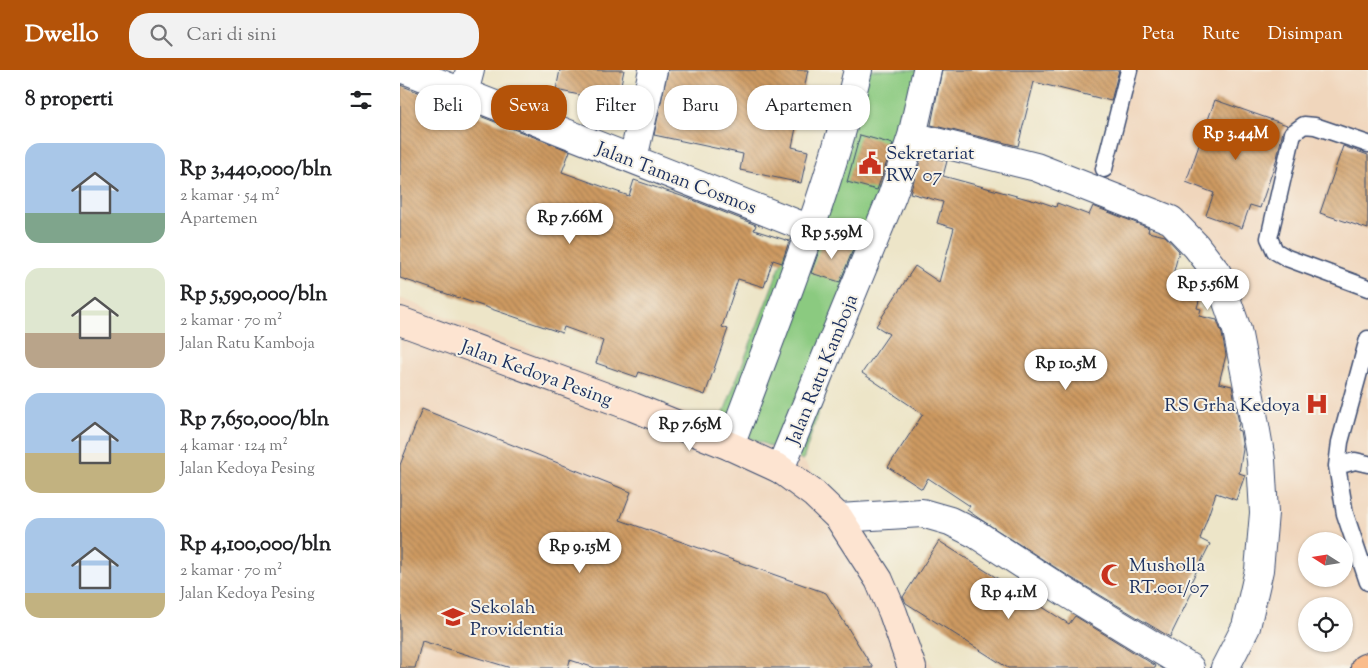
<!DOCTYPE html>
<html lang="id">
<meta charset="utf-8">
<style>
body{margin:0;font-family:"Sorts Mill Goudy",serif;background:#f2f2f2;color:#202124;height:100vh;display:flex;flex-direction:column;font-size:19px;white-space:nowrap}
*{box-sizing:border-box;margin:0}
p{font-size:16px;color:#757577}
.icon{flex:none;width:28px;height:28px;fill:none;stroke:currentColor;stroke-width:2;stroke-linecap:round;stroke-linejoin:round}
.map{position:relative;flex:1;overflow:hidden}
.sheet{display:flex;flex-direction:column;background:#fff;width:400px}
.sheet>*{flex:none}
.top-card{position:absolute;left:15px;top:15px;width:475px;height:45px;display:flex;gap:10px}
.needle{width:32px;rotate:282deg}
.tools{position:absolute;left:898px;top:462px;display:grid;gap:10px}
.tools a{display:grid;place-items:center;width:55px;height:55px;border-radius:50%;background:#fff;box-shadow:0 1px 4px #0004;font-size:25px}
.price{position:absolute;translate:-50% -42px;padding:0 11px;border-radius:18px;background:#fff;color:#222;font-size:16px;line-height:32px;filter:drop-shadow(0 1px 2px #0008)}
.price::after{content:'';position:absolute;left:50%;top:30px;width:15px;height:11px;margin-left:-8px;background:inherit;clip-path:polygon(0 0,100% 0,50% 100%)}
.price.active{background:#b45309;color:#fff}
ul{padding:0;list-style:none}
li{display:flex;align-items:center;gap:15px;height:125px;padding:0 25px}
li span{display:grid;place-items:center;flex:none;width:140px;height:100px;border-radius:15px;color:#555}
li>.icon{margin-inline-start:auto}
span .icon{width:60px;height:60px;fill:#fffc;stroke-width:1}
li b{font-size:21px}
h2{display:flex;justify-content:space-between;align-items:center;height:60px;padding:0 25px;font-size:21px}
.pill{padding:0 18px;border-radius:20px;background:#fff;box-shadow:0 1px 4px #0004;font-size:18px;line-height:45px}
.pill.active{background:#b45309;color:#fff}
header{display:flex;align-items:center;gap:30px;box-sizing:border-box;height:70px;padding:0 25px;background:#b45309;color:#fff}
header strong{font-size:24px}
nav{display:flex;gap:28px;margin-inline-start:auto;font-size:18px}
.search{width:350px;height:45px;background:#f2f2f2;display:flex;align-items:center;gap:12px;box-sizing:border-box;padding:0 18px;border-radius:20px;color:#757577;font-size:19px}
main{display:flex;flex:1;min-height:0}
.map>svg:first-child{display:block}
.built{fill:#f0d6bc;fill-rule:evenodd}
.green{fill:#8bca80;stroke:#537c6f}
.building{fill:url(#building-back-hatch)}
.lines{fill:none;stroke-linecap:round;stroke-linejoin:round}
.lane-casing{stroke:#3a4a6e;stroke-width:19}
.street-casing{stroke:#3a4a6e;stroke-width:30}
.secondary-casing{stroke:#3a4a6e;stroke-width:30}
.primary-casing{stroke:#3a4a6e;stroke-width:30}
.lane{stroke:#fff;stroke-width:16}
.street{stroke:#fff;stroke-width:28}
.secondary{stroke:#fde4d1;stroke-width:28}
.primary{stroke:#fabc8b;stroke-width:28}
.labels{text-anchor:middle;stroke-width:4;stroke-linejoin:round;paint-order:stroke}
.poi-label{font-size:19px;fill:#1b2f5e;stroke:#f7f3e8;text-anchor:start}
.street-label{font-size:19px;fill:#1b2f5e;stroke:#f7f3e8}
</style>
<header>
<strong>Dwello</strong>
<div class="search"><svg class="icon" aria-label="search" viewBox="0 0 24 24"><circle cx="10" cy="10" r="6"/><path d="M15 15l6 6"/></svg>Cari di sini</div>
<nav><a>Peta</a><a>Rute</a><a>Disimpan</a></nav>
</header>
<main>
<section class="sheet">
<h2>8 properti<svg class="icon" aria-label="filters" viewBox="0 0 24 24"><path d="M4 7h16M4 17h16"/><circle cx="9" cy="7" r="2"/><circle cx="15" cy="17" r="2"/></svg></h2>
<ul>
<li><span style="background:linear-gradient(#a9c7e8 70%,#7fa58c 0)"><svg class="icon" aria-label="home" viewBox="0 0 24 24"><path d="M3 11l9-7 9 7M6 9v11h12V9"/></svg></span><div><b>Rp 3,440,000/bln</b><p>2 kamar · 54 m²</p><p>Apartemen</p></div></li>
<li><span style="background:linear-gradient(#dfe7d0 65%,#b9a48a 0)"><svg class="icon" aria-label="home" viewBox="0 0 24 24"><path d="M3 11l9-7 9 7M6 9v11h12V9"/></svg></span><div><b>Rp 5,590,000/bln</b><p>2 kamar · 70 m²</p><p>Jalan Ratu Kamboja</p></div></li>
<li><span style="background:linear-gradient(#a9c7e8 60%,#c2b280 0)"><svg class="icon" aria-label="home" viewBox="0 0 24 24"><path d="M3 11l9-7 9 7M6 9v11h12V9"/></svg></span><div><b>Rp 7,650,000/bln</b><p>4 kamar · 124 m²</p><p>Jalan Kedoya Pesing</p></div></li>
<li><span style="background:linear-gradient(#a9c7e8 75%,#c2b280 0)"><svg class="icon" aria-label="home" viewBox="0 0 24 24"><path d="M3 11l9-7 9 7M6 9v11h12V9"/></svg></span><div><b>Rp 4,100,000/bln</b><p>2 kamar · 70 m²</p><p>Jalan Kedoya Pesing</p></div></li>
</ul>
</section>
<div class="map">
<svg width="968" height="598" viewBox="0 0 968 598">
<defs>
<pattern id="building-back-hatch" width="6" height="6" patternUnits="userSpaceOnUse" patternTransform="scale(1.25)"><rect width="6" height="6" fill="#ce9a61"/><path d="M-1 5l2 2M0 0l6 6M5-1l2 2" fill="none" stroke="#a67e53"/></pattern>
</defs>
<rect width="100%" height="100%" fill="#f7f3e8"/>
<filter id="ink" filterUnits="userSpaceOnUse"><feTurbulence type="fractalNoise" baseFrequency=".02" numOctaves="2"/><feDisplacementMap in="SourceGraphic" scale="10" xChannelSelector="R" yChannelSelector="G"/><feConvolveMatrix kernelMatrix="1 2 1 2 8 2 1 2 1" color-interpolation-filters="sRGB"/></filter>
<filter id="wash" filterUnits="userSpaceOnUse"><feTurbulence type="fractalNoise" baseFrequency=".0096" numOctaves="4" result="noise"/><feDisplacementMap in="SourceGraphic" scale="20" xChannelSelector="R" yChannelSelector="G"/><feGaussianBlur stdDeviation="1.12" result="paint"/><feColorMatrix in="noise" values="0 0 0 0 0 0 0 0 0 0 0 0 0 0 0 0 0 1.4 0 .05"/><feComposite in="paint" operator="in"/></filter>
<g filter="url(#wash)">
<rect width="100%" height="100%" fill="#ede5c8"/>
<!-- built -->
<path class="built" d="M722 0H968V598H844L867 494 871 399 793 160 694 109ZM906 471H944V509H906ZM906 536H944V574H906Z
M0 228 403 390 488 515 517 573 534 598H0Z"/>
<!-- green -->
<path class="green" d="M449 0H521L507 65 403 390 319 355 443 32Z"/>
<g id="blocks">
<!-- building -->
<path class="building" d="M160 0H224L217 33 156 20Z
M268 0H408L392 77 408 81 401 113 340 100 343 84 254 65Z
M542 0H719L711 31 634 12 618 76 531 55Z
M0 15 170 81 162 102 229 126 234 110 293 130 356 155 354 160 389 171 382 193 373 190 364 217 338 209 322 257 328 259 305 325 239 302 237 307 196 293 203 271 164 257 162 263 0 208Z
M815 30 887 55 883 61 877 88 860 138 850 135 842 158 806 145 814 123 786 112Z
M460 65 493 74 477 120 447 112Z
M943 76 968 85V159L920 143Z
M522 85 547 91 543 106 635 131 636 130 656 137 657 133 689 145 693 136 749 158 748 162 765 166 779 181 772 209 803 216 797 238 801 239 799 246 817 250 822 264 826 285 819 313 832 316 839 353 837 360 840 361 843 379 839 403 845 405 836 430 816 423 800 469 810 474 791 512 796 514 770 567 670 507 580 449 567 440 570 436 528 408 522 419 488 397 523 344 462 303 489 264 476 256 515 196 539 212 554 158 537 153 543 132 510 123Z
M424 167 454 177 440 212 411 203Z
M22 339 231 422 220 450 426 523 473 598H195L170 590 168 598H111L22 571 15 598H0V395Z
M539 471 669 554 675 546 756 596 755 598H608L506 533 503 527Z"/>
</g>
</g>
<g filter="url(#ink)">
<use href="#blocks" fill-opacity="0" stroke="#3a4a6e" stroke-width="1"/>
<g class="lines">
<defs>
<path id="lane" d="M968 74 915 56 904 55 893 63 869 168 875 181 887 188 968 218
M704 99 729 0
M968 269 940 372 937 396 945 444 968 512
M937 396 955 391 968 394"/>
<path id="street" d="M6 0 410 159
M64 23 70 0
M512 66 636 97 771 150 796 176 817 203 837 260 851 332 861 390 864 443 859 500 846 557 825 598
M233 89 253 0
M330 376C376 252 427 128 458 0
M380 399 492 126 512 66 527 0
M439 448 522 443 550 451 576 464 662 520 790 598"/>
<path id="secondary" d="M0 251 233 337 330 376 380 399 414 424 439 448 479 510 493 543 512 598"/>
<path id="primary" d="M965 598 968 597"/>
</defs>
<!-- lane casing -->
<use href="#lane" class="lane-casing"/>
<!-- street casing -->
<use href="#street" class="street-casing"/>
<!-- secondary casing -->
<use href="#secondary" class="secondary-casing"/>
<!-- primary casing -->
<use href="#primary" class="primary-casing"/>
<!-- lane -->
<use href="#lane" class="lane"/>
<!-- street -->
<use href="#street" class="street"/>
<!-- secondary -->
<use href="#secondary" class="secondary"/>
<!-- primary -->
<use href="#primary" class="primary"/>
</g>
</g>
<!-- icons -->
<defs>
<symbol id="civic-bare" viewBox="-9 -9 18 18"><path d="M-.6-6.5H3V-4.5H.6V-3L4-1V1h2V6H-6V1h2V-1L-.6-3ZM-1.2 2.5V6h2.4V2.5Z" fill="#c8321e" stroke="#f7f3e8" stroke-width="2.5" paint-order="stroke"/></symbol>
<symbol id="hospital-bare" viewBox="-9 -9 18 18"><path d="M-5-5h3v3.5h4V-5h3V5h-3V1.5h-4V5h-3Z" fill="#c8321e" stroke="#f7f3e8" stroke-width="2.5" paint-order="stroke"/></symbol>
<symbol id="mosque-bare" viewBox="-9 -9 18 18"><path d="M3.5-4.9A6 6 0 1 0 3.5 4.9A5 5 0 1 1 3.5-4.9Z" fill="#c8321e" stroke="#f7f3e8" stroke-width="2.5" paint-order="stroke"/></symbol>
<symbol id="school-bare" viewBox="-9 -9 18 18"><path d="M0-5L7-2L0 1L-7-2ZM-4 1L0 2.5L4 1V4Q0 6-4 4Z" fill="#c8321e" stroke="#f7f3e8" stroke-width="2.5" paint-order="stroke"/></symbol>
</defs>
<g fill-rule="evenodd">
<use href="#civic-bare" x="454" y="77" width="32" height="32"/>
<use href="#hospital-bare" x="901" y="318" width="32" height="32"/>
<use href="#mosque-bare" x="696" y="489" width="32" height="32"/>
<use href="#school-bare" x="37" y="531" width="32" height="32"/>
</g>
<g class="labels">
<!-- poi labels -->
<g class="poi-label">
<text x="486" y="89">Sekretariat<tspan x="486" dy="22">RW 07</tspan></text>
<text x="900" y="341" text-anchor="end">RS Grha Kedoya</text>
<text x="729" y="501">Musholla<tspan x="729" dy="22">RT.001/07</tspan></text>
<text x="70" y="543">Sekolah<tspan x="70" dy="22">Providentia</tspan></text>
</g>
<!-- street labels -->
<g class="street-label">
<text transform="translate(277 107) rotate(21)" y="7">Jalan Taman Cosmos</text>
<text transform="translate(421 299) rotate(-68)" y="7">Jalan Ratu Kamboja</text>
<text transform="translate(137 302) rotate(20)" y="7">Jalan Kedoya Pesing</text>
</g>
</g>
</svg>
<div class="tools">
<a><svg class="needle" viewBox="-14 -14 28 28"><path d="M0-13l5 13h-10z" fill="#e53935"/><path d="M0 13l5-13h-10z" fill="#757577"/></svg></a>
<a><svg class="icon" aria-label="locate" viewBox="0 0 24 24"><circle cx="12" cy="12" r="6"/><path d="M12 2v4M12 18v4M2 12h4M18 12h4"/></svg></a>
</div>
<b class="price active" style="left:836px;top:91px">Rp 3.44M</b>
<b class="price" style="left:170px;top:175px">Rp 7.66M</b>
<b class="price" style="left:432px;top:190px">Rp 5.59M</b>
<b class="price" style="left:808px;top:241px">Rp 5.56M</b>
<b class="price" style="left:666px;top:321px">Rp 10.5M</b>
<b class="price" style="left:290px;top:382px">Rp 7.65M</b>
<b class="price" style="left:180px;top:504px">Rp 9.15M</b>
<b class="price" style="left:609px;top:550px">Rp 4.1M</b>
<div class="top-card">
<a class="pill">Beli</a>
<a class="pill active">Sewa</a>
<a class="pill">Filter</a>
<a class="pill">Baru</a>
<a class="pill">Apartemen</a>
</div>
</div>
</main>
